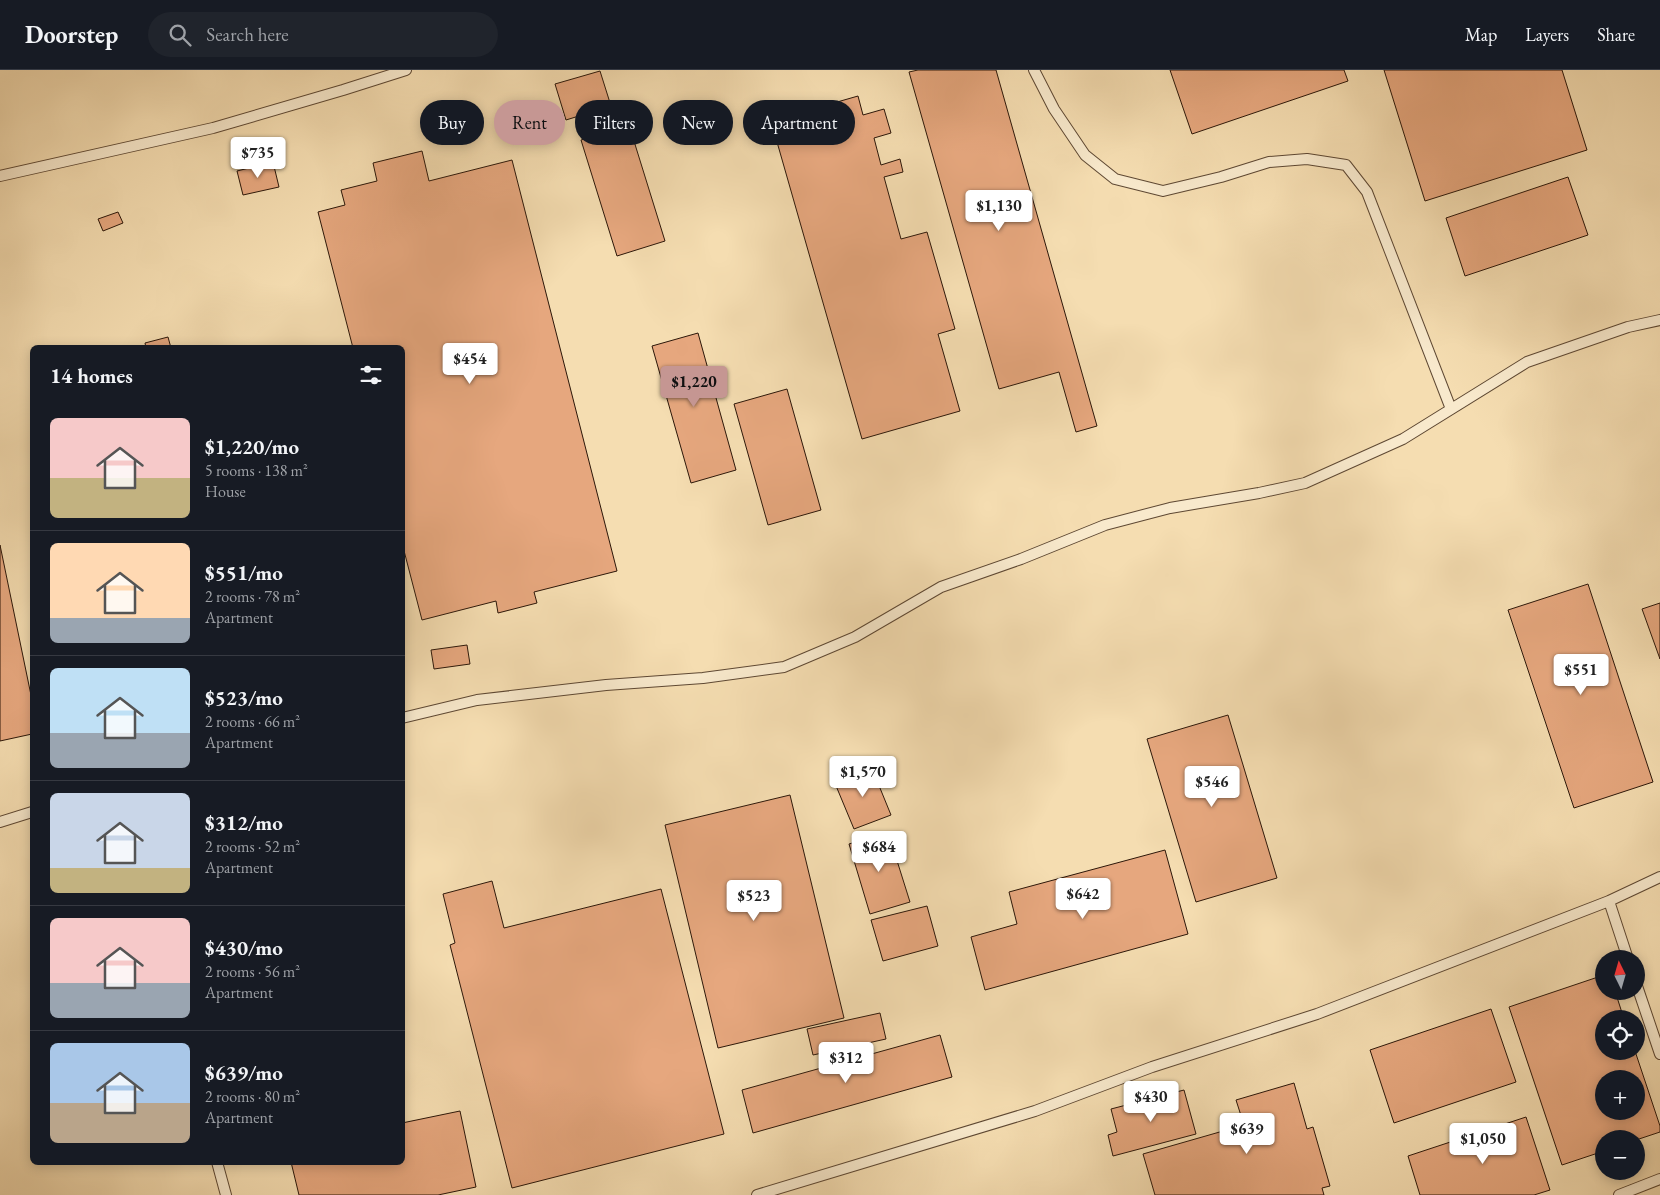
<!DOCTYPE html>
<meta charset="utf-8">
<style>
body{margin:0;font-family:"EB Garamond",serif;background:#20242c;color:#f1f3f6;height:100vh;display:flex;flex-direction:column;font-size:19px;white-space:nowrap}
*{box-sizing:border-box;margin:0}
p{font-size:16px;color:#9ea1a6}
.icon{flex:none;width:28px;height:28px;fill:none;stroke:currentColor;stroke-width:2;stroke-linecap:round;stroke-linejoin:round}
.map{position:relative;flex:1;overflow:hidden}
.panel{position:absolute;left:30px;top:275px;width:375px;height:820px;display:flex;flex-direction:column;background:#171b24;border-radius:8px;box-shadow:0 2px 12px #0003}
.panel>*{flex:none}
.top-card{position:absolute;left:420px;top:30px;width:475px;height:45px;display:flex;gap:10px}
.needle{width:32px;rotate:355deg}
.controls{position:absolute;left:1595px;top:880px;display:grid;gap:10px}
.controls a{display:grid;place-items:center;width:50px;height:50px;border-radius:50%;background:#171b24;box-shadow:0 2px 12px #0003;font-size:25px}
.price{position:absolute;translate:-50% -42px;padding:0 11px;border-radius:5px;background:#fff;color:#222;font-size:16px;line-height:32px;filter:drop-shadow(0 1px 2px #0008)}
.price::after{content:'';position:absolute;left:50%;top:30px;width:15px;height:11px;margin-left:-8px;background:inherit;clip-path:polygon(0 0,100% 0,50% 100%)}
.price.active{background:#c59692;color:#111}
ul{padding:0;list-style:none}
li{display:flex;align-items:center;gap:15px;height:125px;padding:0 20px}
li+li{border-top:1px solid #363941}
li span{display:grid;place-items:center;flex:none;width:140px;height:100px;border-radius:8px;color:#555}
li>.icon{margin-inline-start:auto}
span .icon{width:60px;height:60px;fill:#fffc;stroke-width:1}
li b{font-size:21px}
h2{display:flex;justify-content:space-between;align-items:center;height:60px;padding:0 20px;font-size:21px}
.chip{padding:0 18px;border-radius:22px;background:#171b24;box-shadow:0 2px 12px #0003;font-size:18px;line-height:45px}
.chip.active{background:#c59692;color:#111}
header{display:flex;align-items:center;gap:30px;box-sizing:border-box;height:70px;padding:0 25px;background:#171b24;border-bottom:1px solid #363941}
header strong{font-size:24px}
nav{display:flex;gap:28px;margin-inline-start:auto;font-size:18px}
.search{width:350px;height:45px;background:#20242c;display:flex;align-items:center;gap:12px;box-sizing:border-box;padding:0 18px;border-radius:28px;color:#9ea1a6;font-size:19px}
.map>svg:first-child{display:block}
.building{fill:#e6a77e;stroke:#2c1709;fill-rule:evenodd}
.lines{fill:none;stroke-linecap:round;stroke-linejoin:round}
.service-casing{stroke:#5e4833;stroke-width:12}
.service{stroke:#f8e9cc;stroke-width:10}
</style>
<header>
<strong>Doorstep</strong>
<div class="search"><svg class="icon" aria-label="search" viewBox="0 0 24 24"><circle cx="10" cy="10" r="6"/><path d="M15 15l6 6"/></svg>Search here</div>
<nav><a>Map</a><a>Layers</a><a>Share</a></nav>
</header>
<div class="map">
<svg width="1660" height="1125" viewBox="0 0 1660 1125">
<rect width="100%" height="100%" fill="#f5ddb1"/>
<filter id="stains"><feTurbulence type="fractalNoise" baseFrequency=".004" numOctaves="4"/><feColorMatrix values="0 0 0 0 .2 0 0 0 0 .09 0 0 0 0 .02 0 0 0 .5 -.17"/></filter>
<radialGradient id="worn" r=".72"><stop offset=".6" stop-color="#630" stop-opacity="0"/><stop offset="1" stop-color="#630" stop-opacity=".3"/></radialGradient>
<!-- building -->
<path class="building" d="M918 0H996L1097 356 1076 362 1059 302 999 319 909 2Z
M1170 0H1344L1348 11 1192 64Z
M1384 0H1562L1587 80 1425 131Z
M600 1 611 36 566 50 555 14Z
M858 26 863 45 884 39 891 63 874 68 881 95 900 89 903 102 884 107 901 169 927 162 955 259 938 264 960 341 862 369 771 51Z
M629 55 665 171 617 186 581 70Z
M422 81 429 111 512 90 617 501 534 522 537 533 498 543 496 531 422 550 402 473V278H353L318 142 345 135 341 120 377 111 373 93Z
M273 92 279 117 243 125 237 101Z
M1568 107 1588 165 1465 206 1446 148Z
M118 142 123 153 103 161 98 149Z
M698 263 736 400 691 413 652 276Z
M168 267 171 278H146L145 273Z
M787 319 821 440 768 455 734 334Z
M0 475 32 630V664L0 671Z
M1588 514 1653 712 1574 738 1508 540Z
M1660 533V589L1642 539Z
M467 575 470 594 434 599 431 580Z
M1228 645 1277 808 1196 832 1147 669Z
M871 696 891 745 854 759 834 711Z
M790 725 844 948 718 978 665 755Z
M888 762 910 832 870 844 849 774Z
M1165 780 1188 864 985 920 971 867 1017 854 1009 822Z
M492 811 504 858 661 819 724 1064 512 1118 450 875 455 873 443 824Z
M927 836 938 876 883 891 871 850Z
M1604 905V921H1615L1624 949H1604V981H1635L1660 1056V1062L1636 1070 1604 1069V1081L1562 1095 1509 937ZM1604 1009H1636V1041H1604Z
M1491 939 1516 1012 1394 1053 1370 980Z
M880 943 886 969 813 985 807 959Z
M940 965 952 1007 753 1063 742 1020Z
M1294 1013 1307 1059 1313 1057 1330 1116 1322 1118 1324 1125H1155L1143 1084 1244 1055 1236 1030Z
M1184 1020 1196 1064 1113 1086 1108 1065 1117 1062 1111 1039Z
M460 1041 476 1117 438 1125H299L291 1092H402V1053Z
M1526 1047 1550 1120 1534 1125H1420L1408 1086Z"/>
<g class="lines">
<defs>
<path id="service" d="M1034 0 1054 39 1085 85 1115 109 1163 121 1221 107 1269 92 1307 89 1346 95 1367 122 1451 339
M0 106 213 58 343 20 406 0
M402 648 477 630 606 615 703 608 784 597 855 567 941 517 1021 489 1105 455 1170 438 1259 423 1305 413 1403 369 1527 292 1628 257 1660 250
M0 752 32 742
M1609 831 1628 889
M1636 913 1660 984
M217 1092 226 1125
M757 1125 1035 1041 1152 997 1317 944 1609 831 1660 807
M1619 1125 1660 1109"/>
</defs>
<!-- service casing -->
<use href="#service" class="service-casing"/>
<!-- service -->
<use href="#service" class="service"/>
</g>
<rect width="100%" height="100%" filter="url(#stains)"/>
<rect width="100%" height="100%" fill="url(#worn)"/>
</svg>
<div class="controls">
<a><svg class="needle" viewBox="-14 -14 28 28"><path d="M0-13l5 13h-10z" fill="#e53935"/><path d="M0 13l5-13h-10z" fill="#9ea1a6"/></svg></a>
<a><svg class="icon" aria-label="locate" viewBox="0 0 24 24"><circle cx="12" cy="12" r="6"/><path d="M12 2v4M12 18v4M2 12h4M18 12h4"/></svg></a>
<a>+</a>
<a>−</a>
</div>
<b class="price" style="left:258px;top:109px">$735</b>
<b class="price" style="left:999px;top:162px">$1,130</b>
<b class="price" style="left:470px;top:315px">$454</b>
<b class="price active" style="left:694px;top:338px">$1,220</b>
<b class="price" style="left:1581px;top:626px">$551</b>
<b class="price" style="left:863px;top:728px">$1,570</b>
<b class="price" style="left:1212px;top:738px">$546</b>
<b class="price" style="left:879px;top:803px">$684</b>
<b class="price" style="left:1083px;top:850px">$642</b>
<b class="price" style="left:754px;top:852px">$523</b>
<b class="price" style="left:846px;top:1014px">$312</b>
<b class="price" style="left:1151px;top:1053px">$430</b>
<b class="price" style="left:1247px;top:1085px">$639</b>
<b class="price" style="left:1483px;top:1095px">$1,050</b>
<div class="top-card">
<a class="chip">Buy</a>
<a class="chip active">Rent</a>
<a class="chip">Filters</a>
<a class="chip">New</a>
<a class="chip">Apartment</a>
</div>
<section class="panel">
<h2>14 homes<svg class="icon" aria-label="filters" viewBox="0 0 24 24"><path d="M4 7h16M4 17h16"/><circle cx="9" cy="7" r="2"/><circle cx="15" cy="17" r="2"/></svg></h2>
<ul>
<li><span style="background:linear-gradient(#f6c9c9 60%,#c2b280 0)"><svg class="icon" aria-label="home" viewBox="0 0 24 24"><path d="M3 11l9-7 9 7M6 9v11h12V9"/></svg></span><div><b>$1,220/mo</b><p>5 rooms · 138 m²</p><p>House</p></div></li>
<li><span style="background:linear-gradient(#ffd9b3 75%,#9aa5b1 0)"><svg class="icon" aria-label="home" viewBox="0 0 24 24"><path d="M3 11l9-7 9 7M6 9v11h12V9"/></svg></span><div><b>$551/mo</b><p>2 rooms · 78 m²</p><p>Apartment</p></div></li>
<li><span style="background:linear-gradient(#bfe0f5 65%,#9aa5b1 0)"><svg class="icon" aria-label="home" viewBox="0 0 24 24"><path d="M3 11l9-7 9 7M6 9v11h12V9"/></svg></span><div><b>$523/mo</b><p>2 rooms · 66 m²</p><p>Apartment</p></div></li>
<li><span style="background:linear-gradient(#c9d6e8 75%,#c2b280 0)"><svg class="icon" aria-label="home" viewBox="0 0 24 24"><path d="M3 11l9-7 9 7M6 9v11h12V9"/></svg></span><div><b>$312/mo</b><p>2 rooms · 52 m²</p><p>Apartment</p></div></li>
<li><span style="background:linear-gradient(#f6c9c9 65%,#9aa5b1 0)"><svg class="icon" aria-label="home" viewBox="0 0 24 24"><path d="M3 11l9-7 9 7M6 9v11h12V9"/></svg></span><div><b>$430/mo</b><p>2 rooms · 56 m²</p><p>Apartment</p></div></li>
<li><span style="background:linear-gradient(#a9c7e8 60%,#b9a48a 0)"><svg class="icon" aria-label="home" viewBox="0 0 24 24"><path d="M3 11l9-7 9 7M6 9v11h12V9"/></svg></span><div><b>$639/mo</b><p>2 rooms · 80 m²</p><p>Apartment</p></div></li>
</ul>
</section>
</div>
